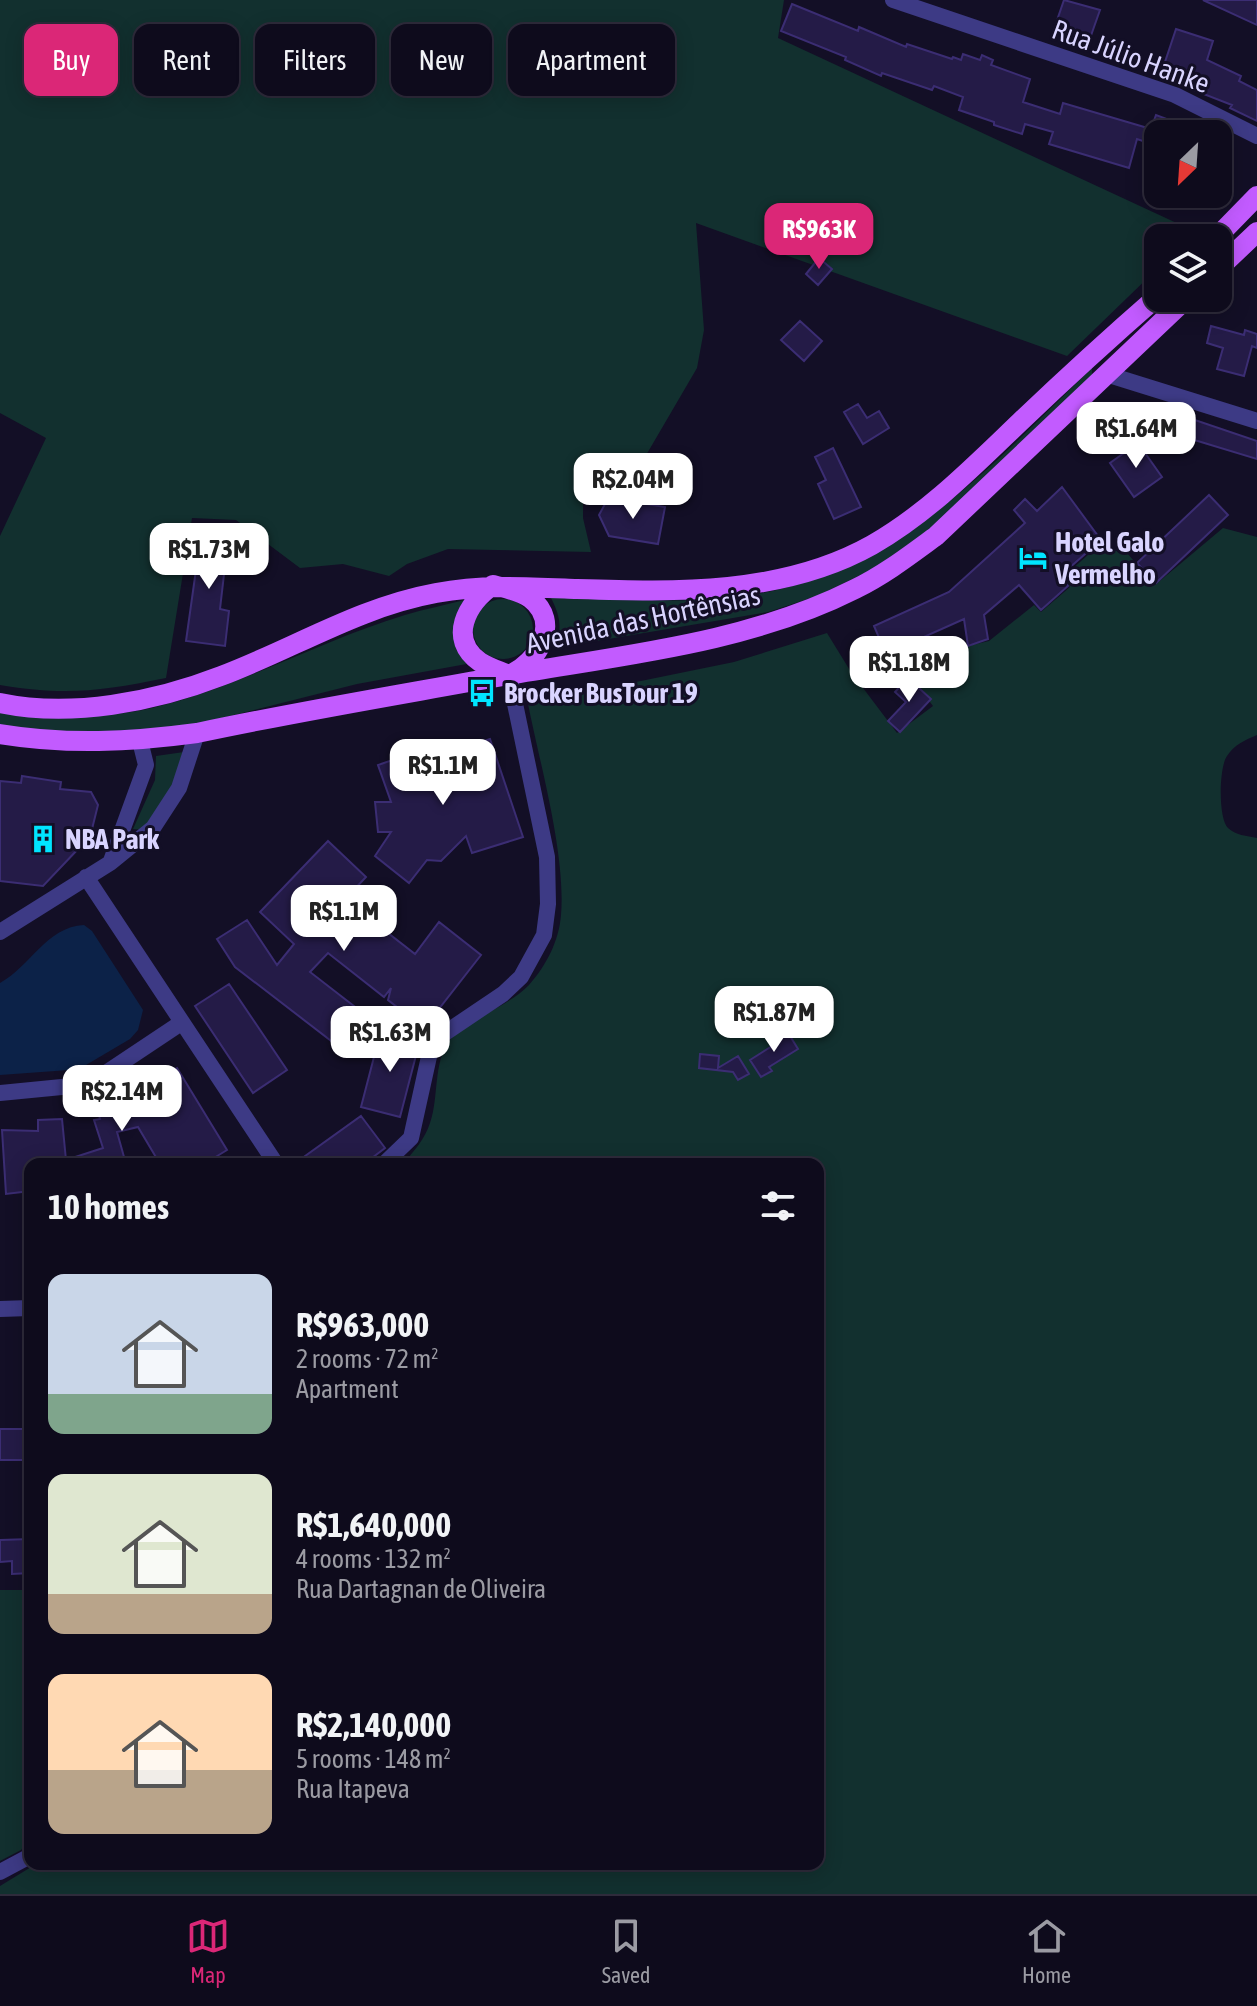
<!DOCTYPE html>
<meta charset="utf-8">
<style>
body{margin:0;font-family:"Asap Condensed",sans-serif;background:#1c1929;color:#f1f3f6;height:100vh;display:flex;flex-direction:column;font-size:30px;white-space:nowrap}
*{box-sizing:border-box;margin:0}
p{font-size:26px;color:#9b9ba3}
.icon{flex:none;width:44px;height:44px;fill:none;stroke:currentColor;stroke-width:2;stroke-linecap:round;stroke-linejoin:round}
.map{position:relative;flex:1;overflow:hidden}
.sheet{position:absolute;left:24px;top:1158px;width:800px;height:712px;display:flex;flex-direction:column;background:#0e0b1c;border-radius:16px;box-shadow:0 4px 20px #0003,0 0 0 2px #2e2b3b}
.sheet>*{flex:none}
.hud{position:absolute;left:24px;top:24px;width:800px;height:72px;display:flex;gap:16px}
.needle{width:52px;rotate:205deg}
.buttons{position:absolute;left:1144px;top:120px;display:grid;gap:16px}
.buttons a{display:grid;place-items:center;width:88px;height:88px;border-radius:16px;background:#0e0b1c;box-shadow:0 4px 20px #0003,0 0 0 2px #2e2b3b;font-size:40px}
.price{position:absolute;translate:-50% -68px;padding:0 18px;border-radius:16px;background:#fff;color:#222;font-size:26px;line-height:52px;filter:drop-shadow(0 2px 4px #0008)}
.price::after{content:'';position:absolute;left:50%;top:48px;width:24px;height:18px;margin-left:-12px;background:inherit;clip-path:polygon(0 0,100% 0,50% 100%)}
.price.current{background:#db2777;color:#fff}
ul{padding:0;list-style:none}
li{display:flex;align-items:center;gap:24px;height:200px;padding:0 24px}
li span{display:grid;place-items:center;flex:none;width:224px;height:160px;border-radius:16px;color:#555}
li>.icon{margin-inline-start:auto}
span .icon{width:96px;height:96px;fill:#fffc;stroke-width:1}
li b{font-size:34px}
h2{display:flex;justify-content:space-between;align-items:center;height:96px;padding:0 24px;font-size:34px}
.tag{padding:0 28px;border-radius:16px;background:#0e0b1c;box-shadow:0 4px 20px #0003,0 0 0 2px #2e2b3b;font-size:28px;line-height:72px}
.tag.current{background:#db2777;color:#fff}
.dock{display:flex;justify-content:space-around;align-items:center;height:112px;border-top:2px solid #2e2b3b;background:#0e0b1c;font-size:22px;color:#9b9ba3}
.dock a{display:grid;justify-items:center;gap:4px}
.dock .current{color:#db2777}
.map>svg:first-child{display:block}
.green{fill:#12302f}
.water{fill:#0c2248}
.building{fill:#241b47;stroke:#3b2d73;stroke-width:2}
.lines{fill:none;stroke-linecap:round;stroke-linejoin:round}
.minor{stroke:#3d3a85;stroke-width:16}
.major{stroke:#c25bff;stroke-width:20}
.labels{text-anchor:middle;stroke-width:6;stroke-linejoin:round;paint-order:stroke}
.street-label{font-size:28px;fill:#d9d4ff;stroke:#130f26}
.poi-label{font-size:28px;font-weight:bold;fill:#d9d4ff;stroke:#130f26;text-anchor:start}
</style>
<div class="map">
<svg width="1257" height="1894" viewBox="0 0 1257 1894">
<rect width="100%" height="100%" fill="#130f26"/>
<!-- green -->
<path class="green" d="M0 0H784L778 38 1196 232 1190 238H1158V268L1067 356 696 223 704 330 697 368 638 469 595 485 583 498V518L591 552 448 549 407 564 389 576 343 564 300 568 236 520 192 518 166 678C102 691 65 696 0 685V536L46 438 0 413Z
M1092 368V375L929 530 873 569 817 596 768 612 555 648C563 628 560 615 550 596 614 598 681 605 744 596 896 575 987 469 1092 368Z
M1223 528 1257 537V735C1245 740 1234 745 1227 756 1219 767 1218 818 1228 828 1235 835 1247 836 1257 838V1894H0V1886L36 1864H818V1164H403C414 1151 425 1139 430 1123 439 1098 433 1063 449 1041 463 1021 508 1007 529 985 546 966 559 941 561 915 566 855 540 764 528 704L734 662 827 633 851 672 897 733 933 706 900 662 989 641 1034 605 1041 612 1070 587 1063 577 1097 547 1127 553 1155 585Z
M473 629a30 30 0 1 1 60 0a30 30 0 1 1-60 0Z
M465 600 472 663 357 684 210 721 157 731 47 732 0 725V713C50 718 103 719 152 708 240 687 319 641 405 615 425 609 445 605 465 600Z
M184 752 172 786 143 830 133 829 155 780 156 756Z
M0 1590H30V1840L21 1850 0 1861Z"/>
<!-- water -->
<path class="water" d="M84 925 92 931 143 1010 138 1030 130 1039 86 1065 69 1070 0 1075V983C31 966 46 927 84 925Z"/>
<!-- building -->
<path class="building" d="M1064 0 1100 10 1088 44 1053 32Z
M1203 0H1257V25Z
M792 4 858 31 859 27 906 47 907 44 952 59 953 57 961 60 963 54 980 60 982 55 993 60 991 65 1030 79 1023 102 1060 114 1063 103 1151 129 1156 115 1175 122 1171 134H1158V146L1137 139 1129 168 1049 144 1053 132 1025 124 1022 134 994 125V122L959 110 963 97 934 86 932 90 882 73 881 76 845 60 846 57 781 31Z
M1176 29 1213 41 1207 60 1241 76 1239 81 1257 90V121L1230 108 1232 105 1160 77Z
M819 258 832 269 818 285 806 274Z
M800 321 822 341 804 361 781 340Z
M1211 326 1244 335 1245 330 1257 334V348L1252 346 1244 376 1217 369 1223 348 1207 343Z
M858 404 867 418 879 411 889 428 863 444 844 412Z
M1183 416 1257 441V459L1178 435Z
M1138 443 1162 477 1134 497 1110 463Z
M833 448 861 507 834 519 818 484 826 480 815 457Z
M1062 487 1101 540 1060 576 1068 586 1041 610 1019 585 984 615 988 639 968 646 964 619 886 654 874 626 949 592 1025 523 1014 510 1025 499 1037 511Z
M1209 495 1228 515 1156 583 1137 563Z
M616 499 665 507 658 544 609 536 599 515 605 504Z
M202 527 229 531 220 609 229 611 225 646 186 641Z
M908 678 931 699 900 732 888 721 906 702 895 692Z
M490 739 523 837 472 853 466 836 441 861 427 860 409 883 375 856 391 832H378L375 802H391L378 765 419 751 424 761Z
M22 776 61 782 60 789 91 792 98 805 92 829 79 848 43 886 0 881V781L21 783Z
M328 841 366 877 333 912 358 935 370 919 415 954 439 922 481 955 424 1028 388 1000 391 988 384 997 328 953 310 972 368 1017 343 1050 235 967 217 939 247 920 277 965 294 944 260 912Z
M229 984 287 1070 253 1093 195 1006Z
M381 1030 420 1040 400 1117 361 1107Z
M787 1031 798 1049 769 1067 772 1071 761 1077 750 1060 772 1046 769 1042Z
M700 1054 719 1056 718 1068 738 1056 749 1074 738 1080 733 1072 699 1068Z
M177 1068 227 1150 204 1164H160L138 1127 117 1132 126 1164H30V1191L6 1194 2 1130 38 1131V1120L62 1119 66 1160 103 1148 94 1120 100 1119 97 1107 119 1102Z
M361 1116 385 1148 364 1164H294Z
M0 1429H30L27 1460H0Z
M30 1539V1573L12 1574V1561L0 1562V1540Z"/>
<g class="lines">
<!-- minor -->
<path class="minor" d="M893 0 1175 95 1257 136
M1106 374 1257 421
M111 861 146 765 140 741
M86 877 276 1164
M0 932 110 863 153 828 179 788 197 733
M0 1093 72 1086 100 1077 181 1023
M384 1164 411 1138 430 1052 436 1039 503 994 521 977 544 935 548 904 547 857 509 675
M0 1309 30 1308
M0 1872 30 1856"/>
<!-- major -->
<path class="major" d="M1216 238 1257 196
M1218 269 1257 232
M493 585C505 588 520 591 530 598 562 622 538 663 509 675 500 671 489 668 480 662 447 639 467 603 493 585Z
M0 703C71 718 154 702 221 676 293 649 359 607 436 593 484 584 529 587 577 589 676 592 783 595 872 545 928 513 974 466 1020 422 1065 379 1111 337 1158 296
M0 734C67 745 130 742 197 733 300 711 404 694 508 675 624 655 748 643 855 589 884 575 910 555 936 536L1187 298"/>
</g>
<!-- icons -->
<defs>
<symbol id="hotel-bare" viewBox="-9 -9 18 18"><path d="M-6-4.5h1.5V1H6V5H4.5V3h-9V5H-6ZM-4 0a1.8 1.8 0 1 1 3.6 0ZM.5 0V-2.5h3Q6-2.5 6 0Z" fill="#00e5ff" stroke="#130f26" stroke-width="2.5" paint-order="stroke"/></symbol>
<symbol id="bus-bare" viewBox="-9 -9 18 18"><path d="M-5-6H5V4H4V6H2V4H-2V6H-4V4H-5ZM-3.5-4V0h7V-4ZM-3.5 1.2v1.5H-2V1.2ZM2 1.2v1.5H3.5V1.2Z" fill="#00e5ff" stroke="#130f26" stroke-width="2.5" paint-order="stroke"/></symbol>
<symbol id="building-bare" viewBox="-9 -9 18 18"><path d="M-4-6H4V6H1V3H-1V6H-4ZM-2.5-4.3h1.7v1.8h-1.7ZM.8-4.3h1.7v1.8H.8ZM-2.5-1h1.7V.8h-1.7ZM.8-1h1.7V.8H.8Z" fill="#00e5ff" stroke="#130f26" stroke-width="2.5" paint-order="stroke"/></symbol>
</defs>
<g fill-rule="evenodd">
<use href="#hotel-bare" x="1013" y="538" width="40" height="40"/>
<use href="#bus-bare" x="462" y="673" width="40" height="40"/>
<use href="#building-bare" x="23" y="819" width="40" height="40"/>
</g>
<g class="labels">
<!-- street labels -->
<g class="street-label">
<text transform="translate(1131 56) rotate(20)" y="10">Rua Júlio Hanke</text>
<text transform="translate(643 619) rotate(-12)" y="10">Avenida das Hortênsias</text>
</g>
<!-- poi labels -->
<g class="poi-label">
<text x="1055" y="552">Hotel Galo<tspan x="1055" dy="32">Vermelho</tspan></text>
<text x="504" y="703">Brocker BusTour 19</text>
<text x="65" y="849">NBA Park</text>
</g>
</g>
</svg>
<div class="buttons">
<a><svg class="needle" viewBox="-14 -14 28 28"><path d="M0-13l5 13h-10z" fill="#e53935"/><path d="M0 13l5-13h-10z" fill="#9b9ba3"/></svg></a>
<a><svg class="icon" aria-label="layers" viewBox="0 0 24 24"><path d="M12 4l9 5-9 5-9-5zM3 14l9 5 9-5"/></svg></a>
</div>
<b class="price current" style="left:819px;top:271px">R$963K</b>
<b class="price" style="left:1136px;top:470px">R$1.64M</b>
<b class="price" style="left:633px;top:521px">R$2.04M</b>
<b class="price" style="left:209px;top:591px">R$1.73M</b>
<b class="price" style="left:909px;top:704px">R$1.18M</b>
<b class="price" style="left:443px;top:807px">R$1.1M</b>
<b class="price" style="left:344px;top:953px">R$1.1M</b>
<b class="price" style="left:774px;top:1054px">R$1.87M</b>
<b class="price" style="left:390px;top:1074px">R$1.63M</b>
<b class="price" style="left:122px;top:1133px">R$2.14M</b>
<div class="hud">
<a class="tag current">Buy</a>
<a class="tag">Rent</a>
<a class="tag">Filters</a>
<a class="tag">New</a>
<a class="tag">Apartment</a>
</div>
<section class="sheet">
<h2>10 homes<svg class="icon" aria-label="filters" viewBox="0 0 24 24"><path d="M4 7h16M4 17h16"/><circle cx="9" cy="7" r="2"/><circle cx="15" cy="17" r="2"/></svg></h2>
<ul>
<li><span style="background:linear-gradient(#c9d6e8 75%,#7fa58c 0)"><svg class="icon" aria-label="home" viewBox="0 0 24 24"><path d="M3 11l9-7 9 7M6 9v11h12V9"/></svg></span><div><b>R$963,000</b><p>2 rooms · 72 m²</p><p>Apartment</p></div></li>
<li><span style="background:linear-gradient(#dfe7d0 75%,#b9a48a 0)"><svg class="icon" aria-label="home" viewBox="0 0 24 24"><path d="M3 11l9-7 9 7M6 9v11h12V9"/></svg></span><div><b>R$1,640,000</b><p>4 rooms · 132 m²</p><p>Rua Dartagnan de Oliveira</p></div></li>
<li><span style="background:linear-gradient(#ffd9b3 60%,#b9a48a 0)"><svg class="icon" aria-label="home" viewBox="0 0 24 24"><path d="M3 11l9-7 9 7M6 9v11h12V9"/></svg></span><div><b>R$2,140,000</b><p>5 rooms · 148 m²</p><p>Rua Itapeva</p></div></li>
</ul>
</section>
</div>
<nav class="dock">
<a class="current"><svg class="icon" aria-label="map" viewBox="0 0 24 24"><path d="M3 6l6-2 6 2 6-2v14l-6 2-6-2-6 2zM9 4v14M15 6v14"/></svg>Map</a>
<a><svg class="icon" aria-label="saved" viewBox="0 0 24 24"><path d="M7 4h10v16l-5-4-5 4z"/></svg>Saved</a>
<a><svg class="icon" aria-label="home" viewBox="0 0 24 24"><path d="M3 11l9-7 9 7M6 9v11h12V9"/></svg>Home</a>
</nav>
